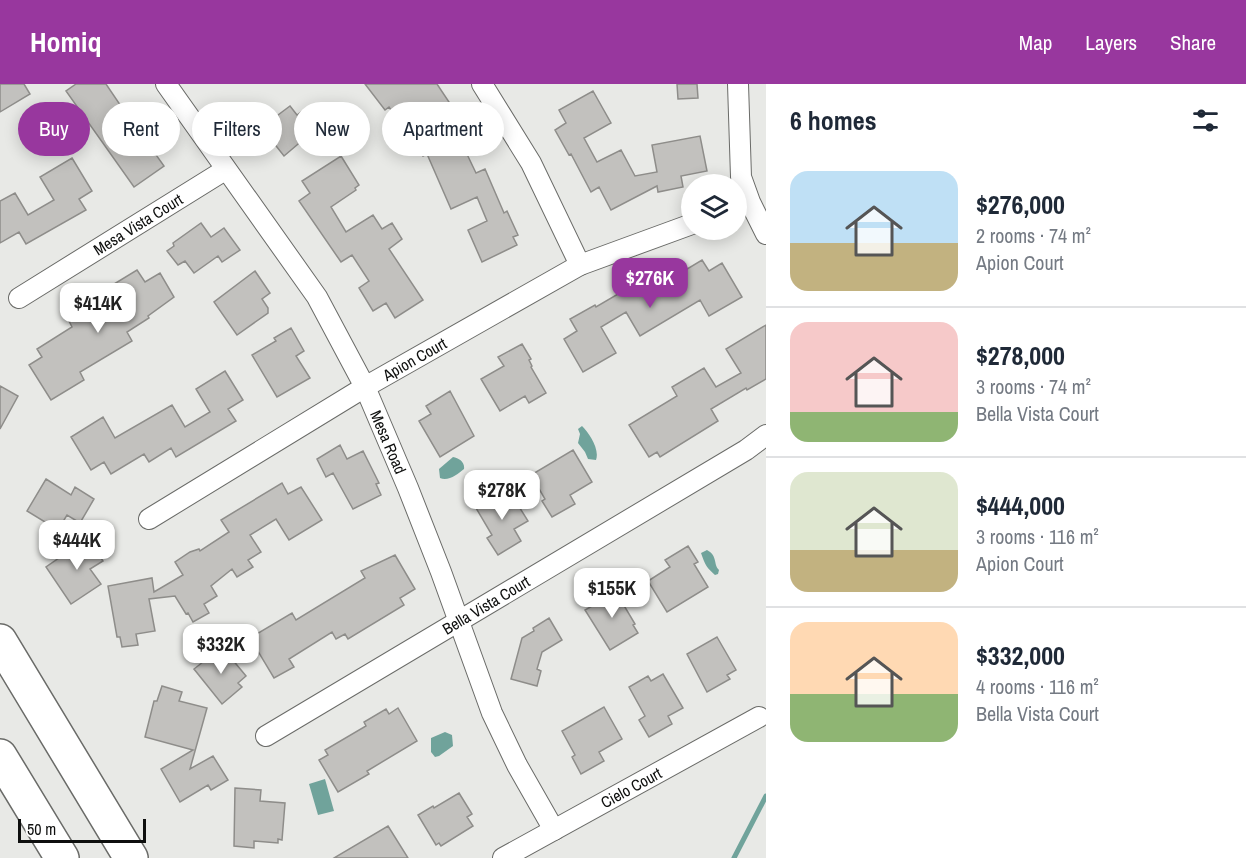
<!DOCTYPE html>
<meta charset="utf-8">
<style>
body{margin:0;font-family:"Archivo Narrow",sans-serif;background:#f6f6f7;color:#1f2937;height:100vh;display:flex;flex-direction:column;font-size:22px;white-space:nowrap}
*{box-sizing:border-box;margin:0}
p{font-size:20px;color:#747a83}
.icon{flex:none;width:33px;height:33px;fill:none;stroke:currentColor;stroke-width:2;stroke-linecap:round;stroke-linejoin:round}
.map{position:relative;flex:1;overflow:hidden}
.panel{display:flex;flex-direction:column;background:#fff;width:480px}
.panel>*{flex:none}
.banner{position:absolute;left:18px;top:18px;width:570px;height:54px;display:flex;gap:12px}
.buttons{position:absolute;left:681px;top:90px;display:grid;gap:12px}
.buttons a{display:grid;place-items:center;width:66px;height:66px;border-radius:50%;background:#fff;box-shadow:0 3px 15px #0003;font-size:30px}
.scale{position:absolute;left:18px;bottom:15px;width:128px;box-sizing:border-box;padding-left:6px;border:3px solid #0e0f0e;border-top:0;font-size:16px;line-height:21px;white-space:nowrap;color:#0e0f0e;-webkit-text-stroke:4px #fff;paint-order:stroke}
.price{position:absolute;translate:-50% -51px;padding:0 14px;border-radius:12px;background:#fff;color:#222;font-size:20px;line-height:39px;filter:drop-shadow(0 2px 3px #0008)}
.price::after{content:'';position:absolute;left:50%;top:36px;width:18px;height:14px;margin-left:-9px;background:inherit;clip-path:polygon(0 0,100% 0,50% 100%)}
.price.active{background:#98379e;color:#fff}
ul{padding:0;list-style:none}
li{display:flex;align-items:center;gap:18px;height:150px;padding:0 24px}
li+li{border-top:2px solid #e0e1e3}
li span{display:grid;place-items:center;flex:none;width:168px;height:120px;border-radius:18px;color:#555}
li>.icon{margin-inline-start:auto}
span .icon{width:72px;height:72px;fill:#fffc;stroke-width:1}
li b{font-size:26px}
h2{display:flex;justify-content:space-between;align-items:center;height:72px;padding:0 24px;font-size:26px}
.pill{padding:0 21px;border-radius:27px;background:#fff;box-shadow:0 3px 15px #0003;font-size:21px;line-height:54px}
.pill.active{background:#98379e;color:#fff}
header{display:flex;align-items:center;gap:36px;box-sizing:border-box;height:84px;padding:0 30px;background:#98379e;color:#fff}
header strong{font-size:28px}
nav{display:flex;gap:33px;margin-inline-start:auto;font-size:21px}
main{display:flex;flex:1;min-height:0}
.map>svg:first-child{display:block}
.water{fill:#70a39b}
.lines{fill:none;stroke-linecap:round;stroke-linejoin:round}
.stream{stroke:#70a39b;stroke-width:5}
.building{fill:#c2c1be;stroke:#8e8d8a;stroke-width:1.5}
.minor-casing{stroke:#6a6b68;stroke-width:22}
.trunk-casing{stroke:#6a6b68;stroke-width:36}
.minor{stroke:#fff;stroke-width:20}
.trunk{stroke:#fff;stroke-width:33}
.labels{text-anchor:middle;stroke-width:4.5;stroke-linejoin:round;paint-order:stroke}
.street-label{font-size:16px;fill:#0e0f0e;stroke:#fff}
</style>
<header>
<strong>Homiq</strong>
<nav><a>Map</a><a>Layers</a><a>Share</a></nav>
</header>
<main>
<div class="map">
<svg width="766" height="774" viewBox="0 0 766 774">
<rect width="100%" height="100%" fill="#e8e9e6"/>
<!-- water -->
<path class="water" d="M582 342C589 349 600 365 596 376L588 375 585 368 578 359 580 350 578 345Z
M453 373C459 374 465 378 464 385 458 390 448 398 440 394L439 385Z
M707 466C718 472 713 480 719 486L718 490 715 491C707 484 705 481 701 469Z
M445 648 452 651 453 662 439 672 435 673 431 668V654Z
M325 695 334 727 318 731 309 700Z"/>
<g class="lines">
<!-- stream -->
<path class="stream" d="M734 774 766 712"/>
</g>
<!-- building -->
<path class="building" d="M0 0H24L30 10 0 28Z
M76 0H106L133 40 142 33 157 55 149 61 164 82 134 103 66 7Z
M365 0H437L457 30 446 38 465 66 476 89 485 85 504 129 507 127 518 151 513 153 517 161 482 178 468 146 487 137 477 113 451 125 427 70 423 72 389 23 385 26Z
M677 0H697L698 14 678 15Z
M593 7 611 39 584 54 597 78 621 66 635 92 657 88 652 61 700 52 707 87 681 92 683 103 658 108 657 102 611 126 599 103 591 108 571 70 569 71 555 46 566 39 559 26Z
M290 22 297 31 304 26 317 44 284 72 273 58 260 67 245 45 261 33 266 40Z
M341 72 359 101 355 104 356 106 331 123 346 148 373 131 382 145 392 139 402 155 389 165 423 216 395 234 386 219 373 227 359 204 369 197 352 171 341 178 299 117 310 109 302 97Z
M72 74 92 107 79 115 86 126 26 160 19 148 0 159V117L15 109 28 131 54 116 40 93Z
M201 139 211 153 224 144 240 166 222 178 218 172 194 189 185 177 178 181 167 167 174 162 173 159Z
M702 176 709 187 722 179 742 213 709 232 700 216 640 252 626 228 601 243 616 269 583 288 564 255 577 247 570 235 595 221 596 223 635 200 640 209 662 196 664 199Z
M137 186 145 198 160 189 174 213 148 232 149 234 127 248 132 257 80 288 84 296 51 316 29 281 42 273 37 265 72 243 69 237 91 222 99 235 125 219 114 200Z
M255 187 270 209 262 215 268 224V229L237 251 214 218Z
M766 241V295L747 306 746 304 711 325 718 337 660 373 657 368 649 373 629 341 677 312 672 303 704 284 716 303 741 289 726 265Z
M291 244 304 267 296 272 310 294 277 313 252 271 276 257 274 254Z
M522 260 531 275 529 276 532 282 531 283 546 309 529 319 525 312 500 327 481 295 504 282 498 273Z
M225 287 243 316 228 325 236 337 176 373 171 364 149 378 144 370 111 390 104 378 91 386 71 353 103 333 115 354 172 321 185 343 210 328 196 305Z
M0 302 18 312 0 345Z
M450 307 474 352 440 373 419 337 431 330 426 322Z
M340 361 347 375 363 367 379 399 376 400 381 411 353 425 333 389 326 393 317 375Z
M573 366 592 398 570 411 575 420 552 433 542 417 545 415 531 391Z
M46 395 71 411 75 403 94 415 80 439 67 431 58 446 27 427Z
M282 399 288 410 301 403 322 436 289 456 276 435 250 451 261 468 248 476 253 483 237 493 232 485 211 502 217 512 204 520 209 529 193 538 188 529 186 530 175 512 149 515 155 547 136 550 138 561 122 563 120 553H117L108 502 152 494 154 508 183 491 175 478 190 468 199 465 200 467 229 448 221 436Z
M508 405 528 437 514 445 521 457 498 471 487 454 492 451 476 424Z
M88 454 103 477 90 485 101 500 71 520 46 483Z
M688 462 698 478 694 480 708 503 667 528 648 497 670 483 665 476Z
M395 471 415 505 400 514 404 521 348 555 345 550 336 555 332 548 289 575 294 583 274 594 250 554 292 529 296 536 365 494 361 487Z
M613 503 635 540 633 541 638 549 610 566 585 526 594 521 591 516Z
M549 534 562 556 542 568 537 585 541 587 537 602 511 595 522 554 534 547 533 544Z
M717 553 736 586 727 591 730 595 707 608 687 570Z
M222 563 246 592 238 599 242 603 222 620 194 585Z
M663 590 683 624 668 632 672 640 649 653 639 636 645 632 629 603 648 592 651 597Z
M162 602 182 608 179 617 207 624 190 685 213 672 228 696 211 706 208 701 180 718 161 685 193 666 145 653 154 617H157Z
M604 623 622 655 599 668 604 677 581 690 572 673 575 671 562 647Z
M398 624 417 657 367 687 369 690 338 708 319 676 328 671 325 666 366 642 364 638 386 625 389 630Z
M235 704 261 706 260 717 285 719 282 756 278 755V759L254 757V764L234 762Z
M459 709 472 730 467 733 473 742 441 762 439 759 436 761 418 731 433 722 434 724Z
M388 742 408 774H334Z"/>
<g class="lines">
<defs>
<g id="minor">
<path id="s1" d="M166 0 317 213 365 303 408 404 441 488 492 629 517 681 554 746"/>
<path d="M482 0 531 79 580 181"/>
<path d="M738 0 741 93 750 118 766 150"/>
<path id="s2" d="M19 214 225 86"/>
<path id="s3" d="M149 435 365 303 580 181 692 140"/>
<path id="s4" d="M266 652 746 366 766 351"/>
<path id="s5" d="M503 774 759 633"/>
</g>
<path id="trunk" d="M0 557 131 774
M0 672 62 774"/>
</defs>
<!-- minor casing -->
<use href="#minor" class="minor-casing"/>
<!-- trunk casing -->
<use href="#trunk" class="trunk-casing"/>
<!-- minor -->
<use href="#minor" class="minor"/>
<!-- trunk -->
<use href="#trunk" class="trunk"/>
</g>
<g class="labels">
<!-- street labels -->
<g class="street-label">
<text dy="6" stroke="none"><textPath href="#s2" startOffset="140">Mesa Vista Court</textPath></text>
<text dy="6" stroke="none"><textPath href="#s3" startOffset="310">Apion Court</textPath></text>
<text dy="6" stroke="none"><textPath href="#s1" startOffset="423">Mesa Road</textPath></text>
<text dy="6" stroke="none"><textPath href="#s4" startOffset="256">Bella Vista Court</textPath></text>
<text dy="6" stroke="none"><textPath href="#s5" startOffset="146">Cielo Court</textPath></text>
</g>
</g>
</svg>
<div class="buttons">
<a><svg class="icon" aria-label="layers" viewBox="0 0 24 24"><path d="M12 4l9 5-9 5-9-5zM3 14l9 5 9-5"/></svg></a>
</div>
<div class="scale">50 m</div>
<b class="price active" style="left:650px;top:225px">$276K</b>
<b class="price" style="left:98px;top:250px">$414K</b>
<b class="price" style="left:502px;top:437px">$278K</b>
<b class="price" style="left:77px;top:487px">$444K</b>
<b class="price" style="left:612px;top:535px">$155K</b>
<b class="price" style="left:221px;top:591px">$332K</b>
<div class="banner">
<a class="pill active">Buy</a>
<a class="pill">Rent</a>
<a class="pill">Filters</a>
<a class="pill">New</a>
<a class="pill">Apartment</a>
</div>
</div>
<section class="panel">
<h2>6 homes<svg class="icon" aria-label="filters" viewBox="0 0 24 24"><path d="M4 7h16M4 17h16"/><circle cx="9" cy="7" r="2"/><circle cx="15" cy="17" r="2"/></svg></h2>
<ul>
<li><span style="background:linear-gradient(#bfe0f5 60%,#c2b280 0)"><svg class="icon" aria-label="home" viewBox="0 0 24 24"><path d="M3 11l9-7 9 7M6 9v11h12V9"/></svg></span><div><b>$276,000</b><p>2 rooms · 74 m²</p><p>Apion Court</p></div></li>
<li><span style="background:linear-gradient(#f6c9c9 75%,#8fb573 0)"><svg class="icon" aria-label="home" viewBox="0 0 24 24"><path d="M3 11l9-7 9 7M6 9v11h12V9"/></svg></span><div><b>$278,000</b><p>3 rooms · 74 m²</p><p>Bella Vista Court</p></div></li>
<li><span style="background:linear-gradient(#dfe7d0 65%,#c2b280 0)"><svg class="icon" aria-label="home" viewBox="0 0 24 24"><path d="M3 11l9-7 9 7M6 9v11h12V9"/></svg></span><div><b>$444,000</b><p>3 rooms · 116 m²</p><p>Apion Court</p></div></li>
<li><span style="background:linear-gradient(#ffd9b3 60%,#8fb573 0)"><svg class="icon" aria-label="home" viewBox="0 0 24 24"><path d="M3 11l9-7 9 7M6 9v11h12V9"/></svg></span><div><b>$332,000</b><p>4 rooms · 116 m²</p><p>Bella Vista Court</p></div></li>
</ul>
</section>
</main>
